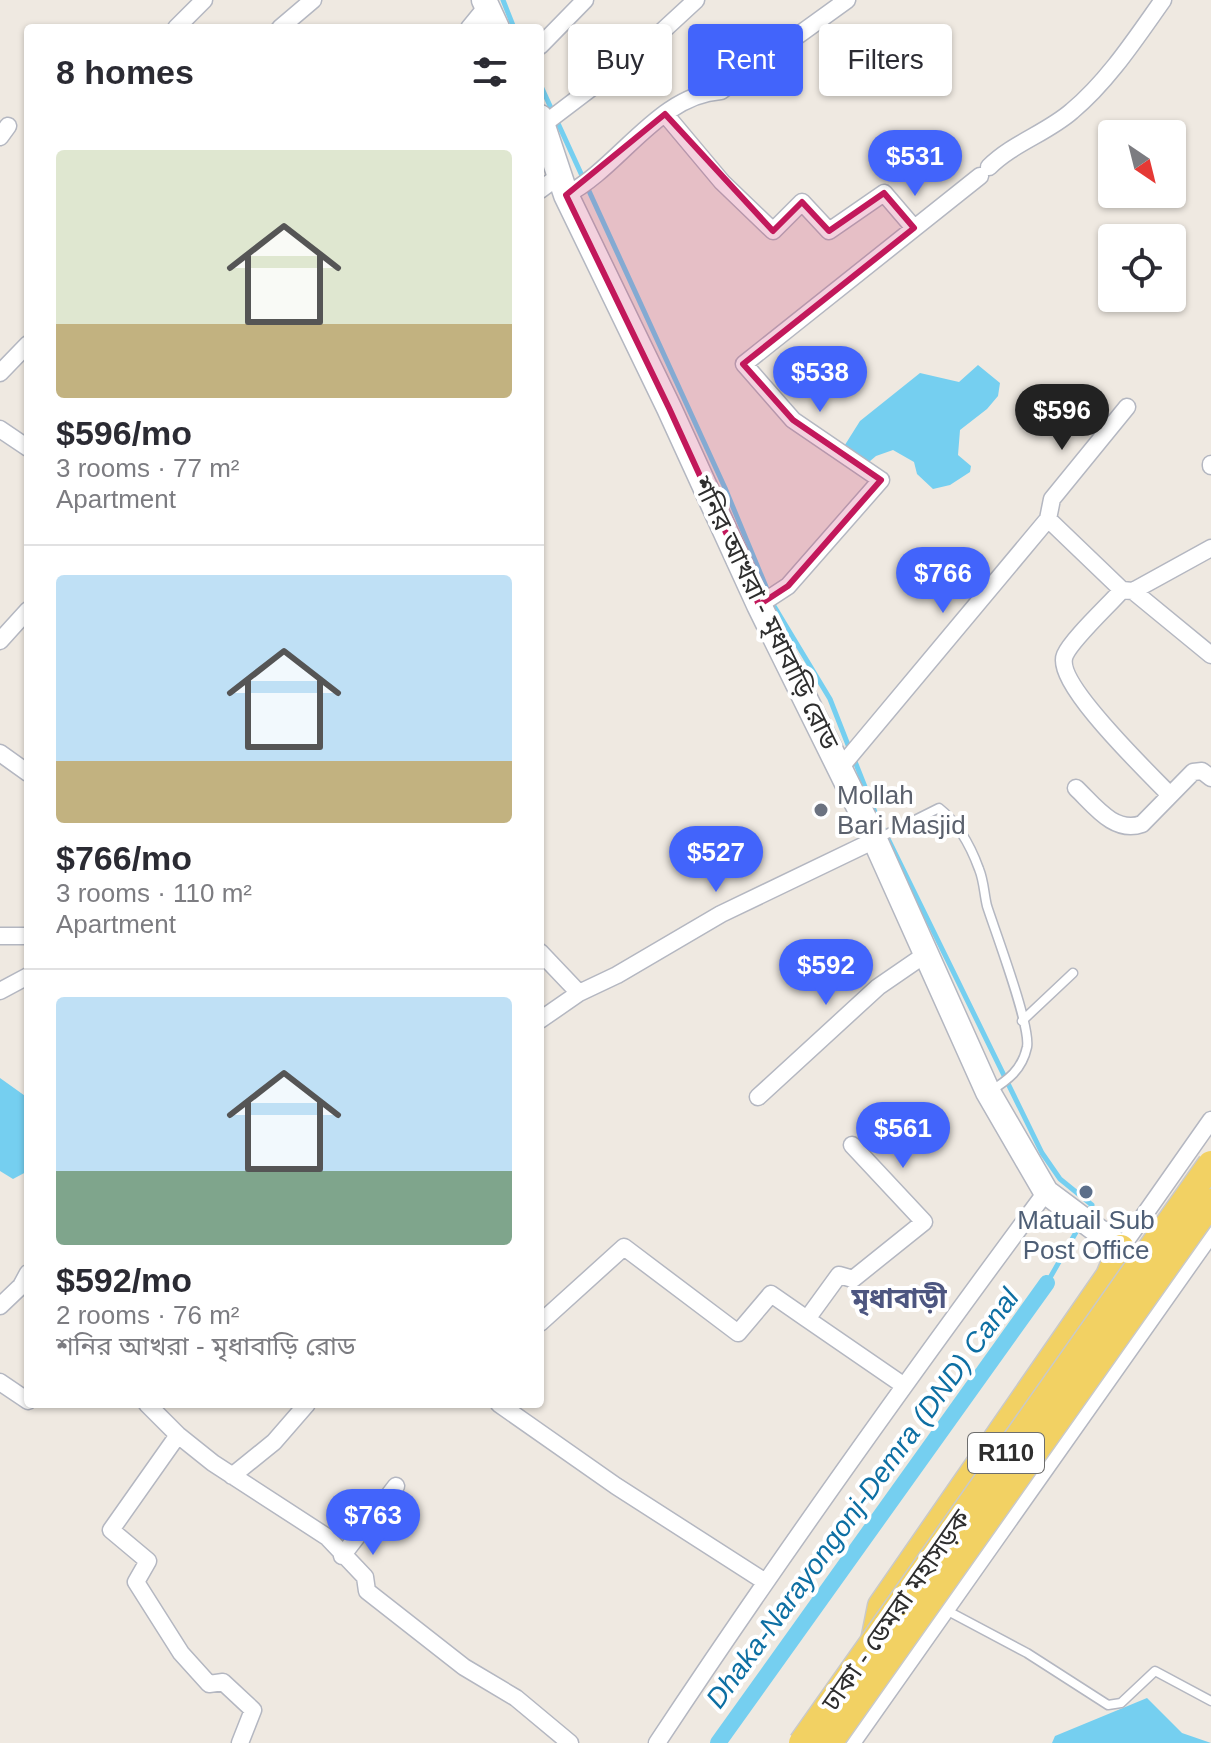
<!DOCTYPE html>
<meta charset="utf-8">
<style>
body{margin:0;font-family:Helvetica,"Noto Sans Bengali",sans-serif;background:#f2f2f3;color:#2b2b33;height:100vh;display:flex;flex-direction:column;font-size:30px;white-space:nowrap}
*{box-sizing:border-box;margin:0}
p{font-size:26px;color:#7c7c81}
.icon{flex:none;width:44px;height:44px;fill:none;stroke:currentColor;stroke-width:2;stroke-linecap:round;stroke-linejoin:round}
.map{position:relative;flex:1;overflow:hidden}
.sheet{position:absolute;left:24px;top:24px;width:520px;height:1384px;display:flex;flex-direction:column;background:#fff;border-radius:8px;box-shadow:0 2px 6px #0004}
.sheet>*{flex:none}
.hud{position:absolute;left:568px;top:24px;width:522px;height:72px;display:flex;gap:16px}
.needle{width:52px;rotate:145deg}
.tools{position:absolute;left:1098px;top:120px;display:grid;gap:16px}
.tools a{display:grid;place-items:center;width:88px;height:88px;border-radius:8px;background:#fff;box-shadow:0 2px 6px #0004;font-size:40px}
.price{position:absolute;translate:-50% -68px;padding:0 18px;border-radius:28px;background:#4264fb;color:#fff;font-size:26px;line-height:52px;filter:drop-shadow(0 2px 4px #0008)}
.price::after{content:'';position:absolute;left:50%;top:48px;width:24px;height:18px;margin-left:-12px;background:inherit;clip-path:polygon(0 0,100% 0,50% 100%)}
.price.current{background:#222;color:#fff}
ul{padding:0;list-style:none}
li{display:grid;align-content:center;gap:16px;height:424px;padding:0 32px}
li+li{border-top:2px solid #e1e1e2}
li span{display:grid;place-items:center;height:248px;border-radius:8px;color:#555}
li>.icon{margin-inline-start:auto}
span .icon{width:144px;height:144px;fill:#fffc;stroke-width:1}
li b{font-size:34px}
h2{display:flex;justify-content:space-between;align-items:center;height:96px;padding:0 32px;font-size:34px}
.tag{padding:0 28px;border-radius:8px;background:#fff;box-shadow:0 2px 6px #0004;font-size:28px;line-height:72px}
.tag.current{background:#4264fb;color:#fff}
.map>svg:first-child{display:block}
.water{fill:#75cff0}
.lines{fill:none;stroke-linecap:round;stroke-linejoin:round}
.stream{stroke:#75cff0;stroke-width:5}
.canal{stroke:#75cff0;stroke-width:16}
.service-casing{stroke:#b4b7c1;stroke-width:11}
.minor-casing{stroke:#b4b7c1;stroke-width:19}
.secondary-casing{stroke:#b4b7c1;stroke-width:27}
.primary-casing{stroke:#c9c9c9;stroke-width:29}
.service{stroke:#fff;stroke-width:8}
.minor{stroke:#fff;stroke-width:16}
.secondary{stroke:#fff;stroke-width:24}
.primary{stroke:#f2d163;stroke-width:26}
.primary-bridge-casing{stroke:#c9c9c9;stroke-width:29;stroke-linecap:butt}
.primary-bridge{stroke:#f2d163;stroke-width:26}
.marked{fill:#c2185b;fill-opacity:0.2;stroke:#c2185b;stroke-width:6;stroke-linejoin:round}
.worship-dot{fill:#6b7280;stroke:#fff;stroke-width:3}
.service-dot{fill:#5c6f8a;stroke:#fff;stroke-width:3}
.labels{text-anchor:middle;stroke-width:8;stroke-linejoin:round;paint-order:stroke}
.shield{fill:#fff;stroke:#6d6d6d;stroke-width:2}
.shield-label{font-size:24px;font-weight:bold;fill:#2e2e2e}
.street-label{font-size:26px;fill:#2e2e2e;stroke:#fff}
.worship-label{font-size:26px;fill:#5b616d;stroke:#fff;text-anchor:start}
.service-label{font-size:26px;fill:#4e5e75;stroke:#fff}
.neighbourhood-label{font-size:28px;font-weight:bold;fill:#4d5680;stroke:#fff}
.water-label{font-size:28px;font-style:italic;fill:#0d6fa3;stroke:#fff}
</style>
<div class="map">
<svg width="1211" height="1743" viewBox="0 0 1211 1743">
<rect width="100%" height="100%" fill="#efe9e1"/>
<!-- water -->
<path class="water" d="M978 365 1000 383 998 396 987 409 960 430 958 455 971 466 970 472 950 485 933 489 917 474 914 462 893 450 876 456 863 467 843 448 860 421 920 373 959 382Z
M0 1078 28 1098V1171L13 1179 0 1171Z
M1147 1698 1182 1733 1211 1743H1052L1055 1736Z"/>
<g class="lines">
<!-- stream -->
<path class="stream" d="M503 0 514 28
M540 84 725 488 774 606 830 699 850 750
M854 759 875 812 1042 1153 1060 1179 1092 1205 1086 1215
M1047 1283 1079 1227"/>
<!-- canal -->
<path class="canal" d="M718 1743 1047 1283"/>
<defs>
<path id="service" d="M877 839 939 808C958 823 971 847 979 869 984 881 984 894 987 906 995 931 1031 1026 1027 1047 1022 1070 1008 1080 989 1092
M1022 1021 1073 973
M946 1610 1027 1653 1108 1705 1121 1703 1155 1671 1211 1701"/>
<path id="minor" d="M176 28 204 0
M280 28 313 0
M469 28 487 6
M540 46 585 0
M665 114 722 182 773 231 802 202 829 231 884 193 914 228
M544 124 644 48 696 0
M0 137 8 126
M989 167C1013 143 1047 133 1072 111 1108 81 1136 38 1163 0
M540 190 559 176
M566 195C620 167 658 95 721 91L847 0
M0 373 28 344
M0 429 28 448
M1211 464V466
M1048 519 1122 590 1133 591 1211 548
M1122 590C1109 605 1072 639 1065 655 1053 682 1149 773 1169 794
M1133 591 1211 655
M759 605 788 586 881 480 793 420 744 364 980 176
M0 641 28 610
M0 753 28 773
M840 768 1048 519 1052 499 1127 407
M1076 788C1094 805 1114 834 1142 824L1193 772 1202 771 1211 778
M0 936H28
M540 952 579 993
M0 991 28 976
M540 1020 579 993 617 975 721 914 875 840
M758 1097 878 987 926 954
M852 1145 924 1222 853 1279 839 1275 807 1319 903 1385
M1121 1248 1211 1120
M0 1306 21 1286 28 1273
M540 1323 624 1247 738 1333 771 1294 807 1319
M0 1382 28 1401
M147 1404 178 1435 213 1463 327 1537 365 1577 367 1591 464 1667 516 1698 570 1743
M499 1404 616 1486 764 1581
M178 1435 111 1530 148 1561 136 1582 181 1653 209 1684 223 1682 253 1710 240 1743
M232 1476 274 1442 307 1404
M342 1556 396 1486
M657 1743C781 1555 912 1373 1046 1192
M852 1743 1211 1234"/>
<path id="secondary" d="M484 0 497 28
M540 117 566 195 669 408 759 605 875 840 988 1092 1046 1192 1121 1248"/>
<path id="primary" d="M874 1641 881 1606 1109 1276 1121 1248"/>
</defs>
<!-- service casing -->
<use href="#service" class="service-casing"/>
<!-- minor casing -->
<use href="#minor" class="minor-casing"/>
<!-- secondary casing -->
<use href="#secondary" class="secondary-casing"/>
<!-- primary casing -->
<use href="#primary" class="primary-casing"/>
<!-- service -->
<use href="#service" class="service"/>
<!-- minor -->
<use href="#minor" class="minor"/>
<!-- secondary -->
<use href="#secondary" class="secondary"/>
<!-- primary -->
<use href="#primary" class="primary"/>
<defs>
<path id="primary-bridge" d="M802 1743 1211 1164
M829 1743 1211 1202"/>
</defs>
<!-- primary-bridge casing -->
<use href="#primary-bridge" class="primary-bridge-casing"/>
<!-- primary-bridge -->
<use href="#primary-bridge" class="primary-bridge"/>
</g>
<!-- marked area -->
<path class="marked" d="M665 114 773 231 802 202 829 231 884 193 914 228 743 364 793 420 881 480 788 586 759 605 669 408 566 195Z"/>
<!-- markers -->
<circle class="worship-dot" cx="821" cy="810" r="8"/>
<circle class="service-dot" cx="1086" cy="1192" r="8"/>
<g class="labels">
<!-- shield labels -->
<rect class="shield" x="968" y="1433" width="76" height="40" rx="6"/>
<g class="shield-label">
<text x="1006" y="1461">R110</text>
</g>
<!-- street labels -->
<g class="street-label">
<text transform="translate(766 613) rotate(64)" y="9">শনির আখরা - মৃধাবাড়ি রোড</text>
<text transform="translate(896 1610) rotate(-55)" y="9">ঢাকা - ডেমরা মহাসড়ক</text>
</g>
<!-- worship labels -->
<g class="worship-label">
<text x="837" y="804">Mollah<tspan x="837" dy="30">Bari Masjid</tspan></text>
</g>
<!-- service labels -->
<g class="service-label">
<text x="1086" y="1229">Matuail Sub<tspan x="1086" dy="30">Post Office</tspan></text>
</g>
<!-- neighbourhood labels -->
<g class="neighbourhood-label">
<text x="899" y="1308">মৃধাবাড়ী</text>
</g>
<!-- water labels -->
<g class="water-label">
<text transform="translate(862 1498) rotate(-54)" y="10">Dhaka-Narayongonj-Demra (DND) Canal</text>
</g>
</g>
</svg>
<div class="tools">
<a><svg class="needle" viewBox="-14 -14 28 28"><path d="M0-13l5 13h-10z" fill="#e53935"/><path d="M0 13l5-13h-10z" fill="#7c7c81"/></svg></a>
<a><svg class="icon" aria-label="locate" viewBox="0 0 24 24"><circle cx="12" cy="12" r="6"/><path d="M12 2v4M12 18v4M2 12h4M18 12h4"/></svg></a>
</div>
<b class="price" style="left:915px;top:198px">$531</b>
<b class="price" style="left:820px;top:414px">$538</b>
<b class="price current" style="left:1062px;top:452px">$596</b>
<b class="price" style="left:943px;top:615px">$766</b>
<b class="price" style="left:716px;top:894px">$527</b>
<b class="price" style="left:826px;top:1007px">$592</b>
<b class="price" style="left:903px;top:1170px">$561</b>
<b class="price" style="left:373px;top:1557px">$763</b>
<div class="hud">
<a class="tag">Buy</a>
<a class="tag current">Rent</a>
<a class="tag">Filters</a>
</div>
<section class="sheet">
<h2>8 homes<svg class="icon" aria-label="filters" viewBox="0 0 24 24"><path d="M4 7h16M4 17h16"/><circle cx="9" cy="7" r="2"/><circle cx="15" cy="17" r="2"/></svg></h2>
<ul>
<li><span style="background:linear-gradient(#dfe7d0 70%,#c2b280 0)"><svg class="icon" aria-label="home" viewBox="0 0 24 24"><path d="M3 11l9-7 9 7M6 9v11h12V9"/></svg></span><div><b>$596/mo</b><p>3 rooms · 77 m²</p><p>Apartment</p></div></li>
<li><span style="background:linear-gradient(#bfe0f5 75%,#c2b280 0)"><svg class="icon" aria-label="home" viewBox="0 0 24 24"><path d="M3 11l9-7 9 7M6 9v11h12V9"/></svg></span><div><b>$766/mo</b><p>3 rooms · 110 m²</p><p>Apartment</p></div></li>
<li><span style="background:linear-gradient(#bfe0f5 70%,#7fa58c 0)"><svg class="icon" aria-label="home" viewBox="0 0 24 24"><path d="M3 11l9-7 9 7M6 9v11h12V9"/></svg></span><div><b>$592/mo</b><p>2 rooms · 76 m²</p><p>শনির আখরা - মৃধাবাড়ি রোড</p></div></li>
</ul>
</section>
</div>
